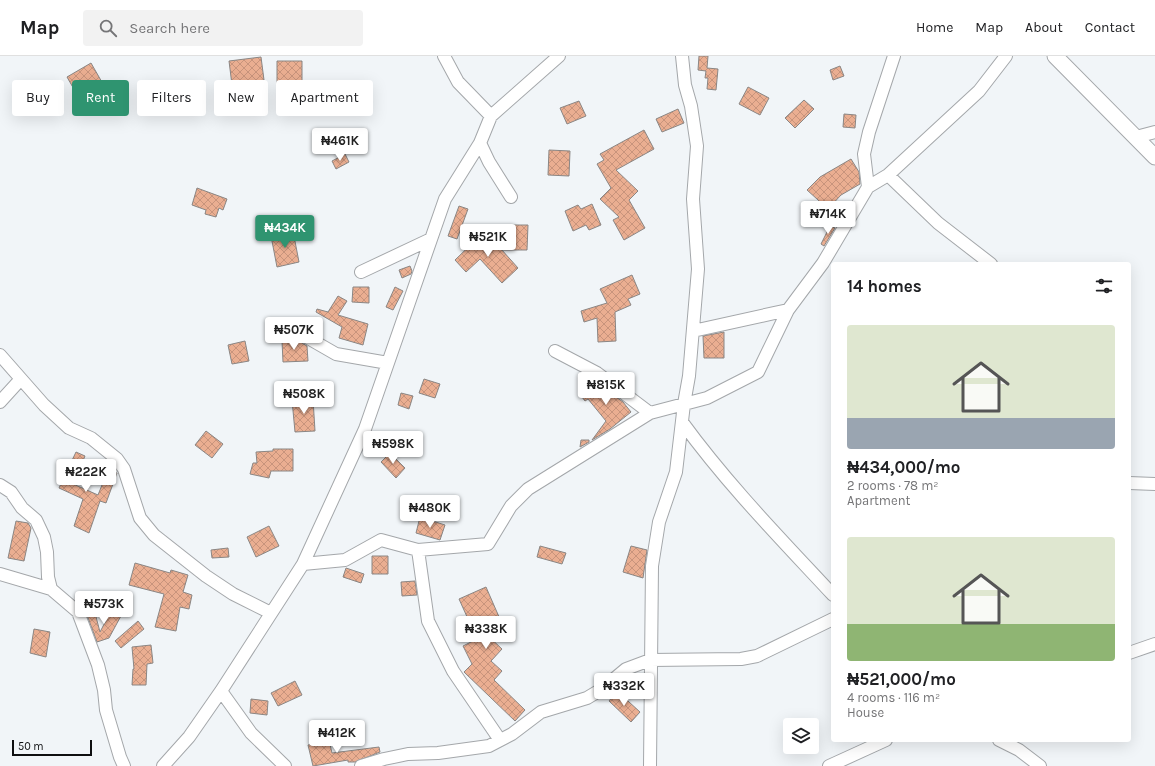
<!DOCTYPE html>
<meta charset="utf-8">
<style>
body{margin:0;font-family:Karla,sans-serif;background:#f2f2f2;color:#202124;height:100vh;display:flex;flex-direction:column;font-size:15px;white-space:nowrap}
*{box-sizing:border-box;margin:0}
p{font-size:13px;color:#757577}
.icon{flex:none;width:22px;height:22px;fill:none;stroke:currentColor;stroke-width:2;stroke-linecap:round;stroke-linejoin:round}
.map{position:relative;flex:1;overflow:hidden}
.drawer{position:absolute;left:831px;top:206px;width:300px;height:480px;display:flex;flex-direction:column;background:#fff;border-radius:4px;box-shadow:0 4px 16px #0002}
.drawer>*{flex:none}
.hud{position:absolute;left:12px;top:24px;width:380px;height:36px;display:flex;gap:8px}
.fabs{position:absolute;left:783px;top:662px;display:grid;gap:8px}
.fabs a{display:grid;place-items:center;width:36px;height:36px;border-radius:4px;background:#fff;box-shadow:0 4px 16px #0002;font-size:20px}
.scale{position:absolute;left:12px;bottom:10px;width:80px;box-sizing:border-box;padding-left:4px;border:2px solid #0e0f10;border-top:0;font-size:11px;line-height:14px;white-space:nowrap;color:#0e0f10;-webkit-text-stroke:3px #f1f5f8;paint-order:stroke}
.price{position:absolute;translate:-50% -34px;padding:0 9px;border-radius:4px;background:#fff;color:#222;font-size:13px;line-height:26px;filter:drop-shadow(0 1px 2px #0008)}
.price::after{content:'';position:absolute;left:50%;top:24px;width:12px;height:9px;margin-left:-6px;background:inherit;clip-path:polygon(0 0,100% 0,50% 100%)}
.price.selected{background:#2f9470;color:#fff}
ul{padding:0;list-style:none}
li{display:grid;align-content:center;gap:8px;height:212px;padding:0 16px}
li span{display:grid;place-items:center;height:124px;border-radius:4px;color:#555}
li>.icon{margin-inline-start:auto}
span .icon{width:72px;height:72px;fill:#fffc;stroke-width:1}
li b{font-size:17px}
h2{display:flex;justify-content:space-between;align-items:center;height:48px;padding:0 16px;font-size:17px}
.pill{padding:0 14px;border-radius:4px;background:#fff;box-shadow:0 4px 16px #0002;font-size:14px;line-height:36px}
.pill.selected{background:#2f9470;color:#fff}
header{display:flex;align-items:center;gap:24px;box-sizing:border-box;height:56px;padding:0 20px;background:#fff;border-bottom:1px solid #e0e0e0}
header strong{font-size:19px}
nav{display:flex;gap:22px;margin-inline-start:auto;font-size:14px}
.search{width:280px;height:36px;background:#f2f2f2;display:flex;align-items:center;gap:10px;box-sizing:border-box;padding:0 14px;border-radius:4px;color:#757577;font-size:15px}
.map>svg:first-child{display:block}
.building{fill:url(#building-cross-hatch);stroke:#8a8684}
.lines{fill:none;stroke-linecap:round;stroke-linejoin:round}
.minor-casing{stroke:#a4a7aa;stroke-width:14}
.major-casing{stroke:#a4a7aa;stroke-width:17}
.minor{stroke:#fff;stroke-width:12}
.major{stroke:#fff;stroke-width:15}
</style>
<header>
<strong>Map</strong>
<div class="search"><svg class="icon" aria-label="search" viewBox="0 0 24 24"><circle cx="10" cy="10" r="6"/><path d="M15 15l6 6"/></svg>Search here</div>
<nav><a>Home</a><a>Map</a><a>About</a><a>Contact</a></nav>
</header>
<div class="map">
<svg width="1155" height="710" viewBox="0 0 1155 710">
<defs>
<pattern id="building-cross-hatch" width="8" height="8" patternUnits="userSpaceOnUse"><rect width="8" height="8" fill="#eaae91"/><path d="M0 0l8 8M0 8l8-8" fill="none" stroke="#c8947c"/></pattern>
</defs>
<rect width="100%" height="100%" fill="#f1f5f8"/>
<!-- building -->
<path class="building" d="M699 0H708L707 12 718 13 716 34 707 33 708 22H705L706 15 698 14Z
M261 1 264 24 232 29 229 5Z
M277 5H302V28H277Z
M91 7 103 28 79 42 67 21Z
M840 10 844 20 833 24 830 14Z
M748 31 769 42 760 59 739 48Z
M804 44 814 53 795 72 785 62Z
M579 45 586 60 567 68 560 52Z
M678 53 684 67 662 76 656 63Z
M844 58 856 59 855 72 843 71Z
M644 74 654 93 616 114 638 135 629 144 645 172 624 184 613 164 619 161 600 143 611 132 597 108 604 104 600 98Z
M549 94 570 95 569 120 548 119Z
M345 98 349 106 336 113 332 105Z
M851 103 859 116 860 128 841 139 828 153 807 134 820 121Z
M197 132 227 143 223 154 219 152 216 161 205 158 206 154 192 149Z
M592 148 601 169 589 174 586 169 573 175 565 155 578 149 581 153Z
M459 150 468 153 457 183 448 180Z
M504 169H528L527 194H503Z
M830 170 835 172 824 190 821 188Z
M293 175 299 206 277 211 271 180Z
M485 175 518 212 502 227 480 203 466 216 455 204Z
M410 210 412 215 411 218 402 222 399 214Z
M632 219 640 238 628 243 631 249 615 256 616 285 598 286 597 262 584 266 581 255 607 247 600 233Z
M353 231H369V247L352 246Z
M395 231 403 235 393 254 386 251Z
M338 240 347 245 338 259 368 268 363 289 339 282 342 271 316 256 317 253 328 256Z
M724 276V302H704L703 280Z
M297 284 307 290 308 305 283 306 282 285Z
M245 285 249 305 232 308 228 289Z
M424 323 440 328 435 342 419 337Z
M596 325 607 336 608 335 623 346 631 356 610 373 592 384 606 365 588 343 585 345 579 337Z
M401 337 413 340 409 353 398 349Z
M313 343 315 375 295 376 292 344Z
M206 375 223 388 212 402 195 389Z
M581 384H589V386L580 391Z
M273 393H293V415H271L269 422 250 418 253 407H257L256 396 273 395Z
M76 396 85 400 73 428 98 439 108 414 117 417 106 447 100 445 89 477 74 470 83 443 59 432Z
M390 397 405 412 396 422 381 406Z
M420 461 445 469 440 484 416 477Z
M16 465 28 467 31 472 24 505 8 502Z
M269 470 279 490 256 501 247 481Z
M540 490 566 497 562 508 537 501Z
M631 490 647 494 643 522 623 516Z
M228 492 229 501 212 502 211 494Z
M372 500H388V518H372Z
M135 507 170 517 171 514 188 519 183 536 192 539 189 553 180 551 176 575 155 571 164 538 129 529Z
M346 512 364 518 361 527 343 521Z
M415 525 417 539 402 540 401 526Z
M486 531 503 570 486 578 502 593 491 605 502 615 494 624 525 654 515 665 464 616 472 608 463 590 477 583 459 543Z
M112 553 122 558 109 582 97 586 87 559 95 557 100 576Z
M138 565 144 573 121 592 115 585Z
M34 573 50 576 46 601 30 597Z
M151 589 153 607 147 608 146 629H132L133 613H134L132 591Z
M295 625 302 639 278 650 271 637Z
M617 635 640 656 631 666 609 645Z
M251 643 268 645 267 659 250 657Z
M329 684 332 697 379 691 380 696 355 706H348V704L313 710 308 689Z"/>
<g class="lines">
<defs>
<path id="minor" d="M444 0 458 26 491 60
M1136 81 1155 76
M480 87 489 106 511 141
M888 119 938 167 991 208
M868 131 864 98 869 76 894 0
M361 216 431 183
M296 275 336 298 388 307
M693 275 788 254
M555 295 597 317 650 357
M0 299 44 349 69 372 91 382 117 403 124 413 140 462 154 479 206 520 233 538 271 557
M0 346 20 324
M682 366C728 429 780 482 833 539
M1129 427 1155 428
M0 429 11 436 22 452 36 464 44 481 47 496 48 521 51 533 78 556 98 609 104 634 106 654 120 701 124 710
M418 494 428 565 453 615 500 684
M303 508 345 504 381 484 418 494 488 488 511 450 528 433 650 357 707 342 758 316 788 254 823 207 868 131 888 119 979 35 1006 0
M0 518 51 533
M1129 597 1155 588
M221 635 251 677 285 710
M999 684 1019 694 1040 710
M163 710 189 681 221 635 303 508 365 373 445 143 480 87 491 60 559 0
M361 710 384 703 408 698 438 697 489 690 512 678 541 656 587 642 602 633 626 613 650 604 741 603 757 600 833 563
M650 710 652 510 659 466 676 416 684 348 689 320 698 213 693 143 697 90 691 50 685 29 682 0
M829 710 886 684"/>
<path id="major" d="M1055 0 1155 101"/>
</defs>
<!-- minor casing -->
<use href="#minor" class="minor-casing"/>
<!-- major casing -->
<use href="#major" class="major-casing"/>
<!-- minor -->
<use href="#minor" class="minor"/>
<!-- major -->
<use href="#major" class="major"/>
</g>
</svg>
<div class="fabs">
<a><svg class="icon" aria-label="layers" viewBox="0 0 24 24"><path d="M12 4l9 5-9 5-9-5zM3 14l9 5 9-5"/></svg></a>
</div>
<div class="scale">50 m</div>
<b class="price" style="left:340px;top:106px">₦461K</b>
<b class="price" style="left:828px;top:179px">₦714K</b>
<b class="price selected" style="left:285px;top:193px">₦434K</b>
<b class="price" style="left:488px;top:202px">₦521K</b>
<b class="price" style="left:294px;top:295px">₦507K</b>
<b class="price" style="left:606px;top:350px">₦815K</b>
<b class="price" style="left:304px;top:359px">₦508K</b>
<b class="price" style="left:393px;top:409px">₦598K</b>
<b class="price" style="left:86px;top:437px">₦222K</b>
<b class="price" style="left:430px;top:473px">₦480K</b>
<b class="price" style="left:104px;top:569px">₦573K</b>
<b class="price" style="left:486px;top:594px">₦338K</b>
<b class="price" style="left:624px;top:651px">₦332K</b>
<b class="price" style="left:337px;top:698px">₦412K</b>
<div class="hud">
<a class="pill">Buy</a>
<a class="pill selected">Rent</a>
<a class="pill">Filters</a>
<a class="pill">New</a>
<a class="pill">Apartment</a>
</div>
<section class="drawer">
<h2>14 homes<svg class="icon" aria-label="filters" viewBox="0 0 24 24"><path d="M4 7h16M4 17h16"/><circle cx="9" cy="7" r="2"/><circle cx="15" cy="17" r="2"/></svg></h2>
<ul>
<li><span style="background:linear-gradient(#dfe7d0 75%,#9aa5b1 0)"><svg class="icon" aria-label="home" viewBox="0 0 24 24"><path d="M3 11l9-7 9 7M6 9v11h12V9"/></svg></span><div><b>₦434,000/mo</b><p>2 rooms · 78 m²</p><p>Apartment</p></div></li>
<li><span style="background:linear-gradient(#dfe7d0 70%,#8fb573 0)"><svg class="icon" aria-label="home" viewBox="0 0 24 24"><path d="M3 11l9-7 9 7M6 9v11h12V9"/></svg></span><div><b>₦521,000/mo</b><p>4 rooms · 116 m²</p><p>House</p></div></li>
</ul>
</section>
</div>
